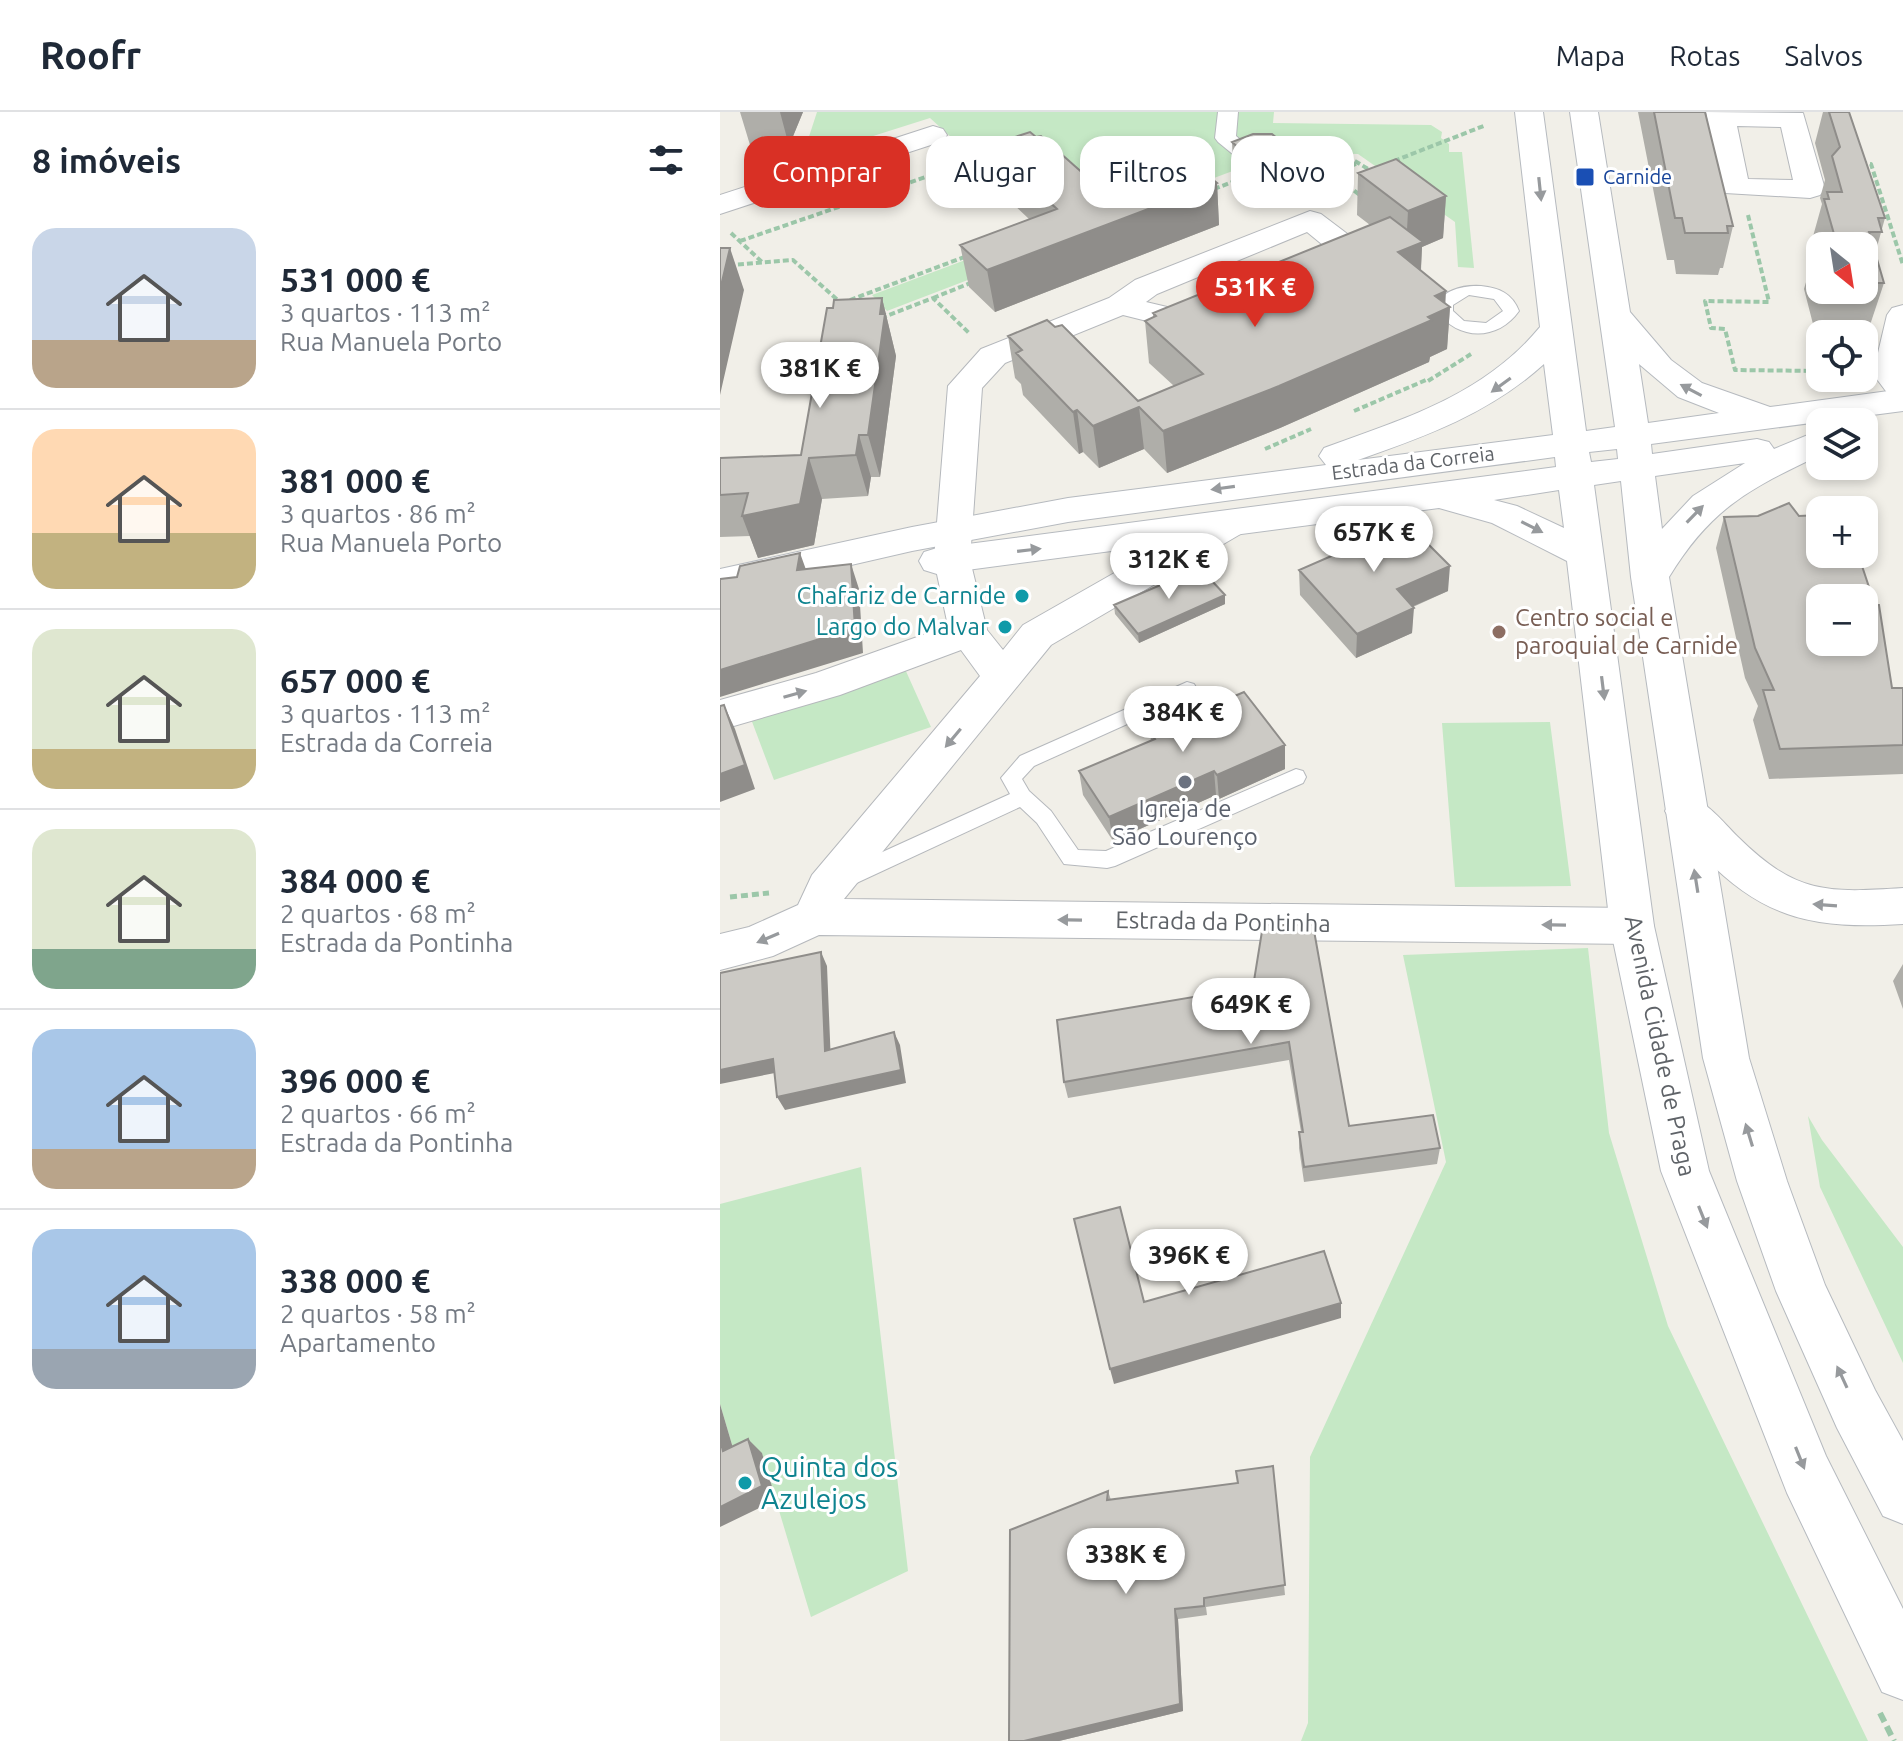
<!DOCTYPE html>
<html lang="pt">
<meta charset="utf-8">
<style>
body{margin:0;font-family:Ubuntu,sans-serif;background:#f2f2f3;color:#1f2937;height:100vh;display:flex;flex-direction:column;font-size:30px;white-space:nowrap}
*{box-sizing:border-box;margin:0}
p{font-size:26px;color:#747a83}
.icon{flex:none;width:44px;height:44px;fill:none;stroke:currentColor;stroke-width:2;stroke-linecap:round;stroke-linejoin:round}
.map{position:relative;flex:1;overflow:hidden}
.drawer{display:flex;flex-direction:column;background:#fff;width:720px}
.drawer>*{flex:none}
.banner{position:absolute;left:24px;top:24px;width:760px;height:72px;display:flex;gap:16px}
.needle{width:52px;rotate:150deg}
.fabs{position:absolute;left:1086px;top:120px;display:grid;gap:16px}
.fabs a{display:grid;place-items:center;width:72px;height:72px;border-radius:16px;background:#fff;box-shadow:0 4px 12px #0003;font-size:40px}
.price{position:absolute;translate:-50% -68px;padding:0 18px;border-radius:28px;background:#fff;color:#222;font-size:26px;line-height:52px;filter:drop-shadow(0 2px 4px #0008)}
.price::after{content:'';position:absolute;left:50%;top:48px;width:24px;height:18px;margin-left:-12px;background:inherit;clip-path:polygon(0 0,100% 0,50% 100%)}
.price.active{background:#d93025;color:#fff}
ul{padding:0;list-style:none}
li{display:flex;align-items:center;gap:24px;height:200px;padding:0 32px}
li+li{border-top:2px solid #e0e1e3}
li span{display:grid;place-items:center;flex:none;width:224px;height:160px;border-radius:24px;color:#555}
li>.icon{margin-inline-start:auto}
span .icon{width:96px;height:96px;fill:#fffc;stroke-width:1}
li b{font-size:34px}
h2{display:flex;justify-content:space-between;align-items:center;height:96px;padding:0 32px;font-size:34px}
.pill{padding:0 28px;border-radius:24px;background:#fff;box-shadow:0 4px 12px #0003;font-size:28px;line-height:72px}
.pill.active{background:#d93025;color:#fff}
header{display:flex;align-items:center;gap:48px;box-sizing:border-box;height:112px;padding:0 40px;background:#fff;border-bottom:2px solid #e0e1e3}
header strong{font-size:38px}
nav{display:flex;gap:44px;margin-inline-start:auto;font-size:28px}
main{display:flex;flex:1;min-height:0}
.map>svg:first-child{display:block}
.green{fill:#c5e8c5}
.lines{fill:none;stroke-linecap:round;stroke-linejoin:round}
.service-casing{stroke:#b5b8bc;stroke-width:2}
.pedestrian-casing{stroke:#b5b8bc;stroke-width:2}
.minor-casing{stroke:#b5b8bc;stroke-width:2}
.secondary-casing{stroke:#b6babf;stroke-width:2}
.path-far2{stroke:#9cc7a9;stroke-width:4;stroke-dasharray:6 3;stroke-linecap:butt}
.path-far1{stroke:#9cc7a9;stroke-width:5;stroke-dasharray:7 4;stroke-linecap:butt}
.path{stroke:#9cc7a9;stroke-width:6;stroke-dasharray:10 5;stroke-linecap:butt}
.service{fill:#fff;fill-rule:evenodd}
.pedestrian{fill:#fff;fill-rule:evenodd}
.minor{fill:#fff;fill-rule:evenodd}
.secondary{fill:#fff;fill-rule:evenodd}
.wall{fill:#afaea9;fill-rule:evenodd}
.shaded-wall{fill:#8f8d8a}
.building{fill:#cccac5;stroke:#8f8d8a;stroke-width:2;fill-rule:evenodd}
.oneway{fill:#979a9d}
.transit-dot{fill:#1a4fb4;stroke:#fff;stroke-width:3}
.culture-dot{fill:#0f9aa8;stroke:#fff;stroke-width:3}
.education-dot{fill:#8d6e63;stroke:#fff;stroke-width:3}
.worship-dot{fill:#6b7280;stroke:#fff;stroke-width:3}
.labels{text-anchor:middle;stroke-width:6;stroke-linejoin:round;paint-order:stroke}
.far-transit-label{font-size:20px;fill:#164399;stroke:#fff;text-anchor:start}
.far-street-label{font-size:20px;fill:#5f6368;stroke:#fff}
.culture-label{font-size:24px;fill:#0d838f;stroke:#fff;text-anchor:end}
.education-label{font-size:24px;fill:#785e54;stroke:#fff;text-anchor:start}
.worship-label{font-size:24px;fill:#5b616d;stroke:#fff}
.street-label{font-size:24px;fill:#5f6368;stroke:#fff}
.near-culture-label{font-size:28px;fill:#0d838f;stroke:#fff;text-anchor:start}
</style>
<header>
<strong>Roofr</strong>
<nav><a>Mapa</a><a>Rotas</a><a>Salvos</a></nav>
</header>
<main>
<section class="drawer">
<h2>8 imóveis<svg class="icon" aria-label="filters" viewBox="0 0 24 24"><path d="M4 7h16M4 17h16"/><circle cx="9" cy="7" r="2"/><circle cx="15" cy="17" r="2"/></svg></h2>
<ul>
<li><span style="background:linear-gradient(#c9d6e8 70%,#b9a48a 0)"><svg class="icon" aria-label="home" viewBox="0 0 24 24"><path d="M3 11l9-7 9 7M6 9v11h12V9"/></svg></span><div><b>531 000 €</b><p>3 quartos · 113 m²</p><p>Rua Manuela Porto</p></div></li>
<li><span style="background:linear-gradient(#ffd9b3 65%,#c2b280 0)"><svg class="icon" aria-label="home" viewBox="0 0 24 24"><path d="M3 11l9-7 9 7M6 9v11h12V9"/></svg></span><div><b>381 000 €</b><p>3 quartos · 86 m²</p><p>Rua Manuela Porto</p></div></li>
<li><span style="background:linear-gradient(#dfe7d0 75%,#c2b280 0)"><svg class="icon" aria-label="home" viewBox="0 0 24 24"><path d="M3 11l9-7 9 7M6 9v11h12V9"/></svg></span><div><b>657 000 €</b><p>3 quartos · 113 m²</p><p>Estrada da Correia</p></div></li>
<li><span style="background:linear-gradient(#dfe7d0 75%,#7fa58c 0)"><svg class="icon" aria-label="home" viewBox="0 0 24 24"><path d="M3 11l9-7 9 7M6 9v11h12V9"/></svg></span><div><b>384 000 €</b><p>2 quartos · 68 m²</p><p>Estrada da Pontinha</p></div></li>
<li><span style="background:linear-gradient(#a9c7e8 75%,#b9a48a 0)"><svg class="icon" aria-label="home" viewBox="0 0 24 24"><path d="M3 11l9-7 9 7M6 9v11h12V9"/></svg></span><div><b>396 000 €</b><p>2 quartos · 66 m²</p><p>Estrada da Pontinha</p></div></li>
<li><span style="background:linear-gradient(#a9c7e8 75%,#9aa5b1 0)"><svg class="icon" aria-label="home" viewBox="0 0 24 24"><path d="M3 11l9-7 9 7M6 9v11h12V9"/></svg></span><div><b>338 000 €</b><p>2 quartos · 58 m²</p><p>Apartamento</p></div></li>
</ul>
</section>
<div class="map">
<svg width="1183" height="1629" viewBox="0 0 1183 1629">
<rect width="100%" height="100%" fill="#f1efe8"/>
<!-- green -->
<path class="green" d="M97 0H554L553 11 711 13 722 20 721 26 729 32V40H742L754 156 738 155 735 110 638 42 563 40 422 93 428 99 167 199 152 183 384 96 331 55 255 47 210 6 109 38 114 43 92 50 84 40Z
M185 557 211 615 54 668 31 607Z
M830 610 851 774 735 775 722 611Z
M868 836 889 1021 948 1214 1148 1629H581L588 1611 590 1345 726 1050 683 843Z
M1088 1004 1102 1028 1183 1135V1251L1100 1075Z
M141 1055 188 1459 91 1505 42 1342 18 1353 0 1292V1092Z"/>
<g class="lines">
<defs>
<path id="service" d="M761 174C779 176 792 181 799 199 778 229 738 229 717 199 717 178 744 173 761 174ZM749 183 774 187 783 199 766 211 744 209 733 199V193Z
M467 570 474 572 477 577 474 582 314 654 302 667 309 679 331 699 358 738 386 739 576 657 583 659 586 665 583 671 395 754 387 756 344 752 317 711 300 695 130 774 122 777 114 774 111 768 114 762 290 682 281 666 300 644Z"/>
<path id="pedestrian" d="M498 0H518L516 24 551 54 555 58 551 62H537L498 30 495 26Z"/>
<path id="minor" d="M986 0 1083 1 1105 77 1100 83 1090 86 1005 81 1000 75ZM1017 14 1061 15 1073 68 1028 67Z
M213 14 223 17 227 23 223 29 0 102V83Z
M590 99 601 102 642 133 646 140C636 155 602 166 584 162L579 155 584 148 609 138 587 120 437 182 426 190 464 199 491 189 502 192 507 199 502 206 467 219 403 203 285 251 262 276 250 448 267 518 283 538 303 513 498 402 511 399 524 402 529 411 524 420 331 533 124 787 912 796 928 801 934 814 928 827 912 832 99 823 53 844 0 858V822L29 815 78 793 92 763 260 564 241 538 120 583 0 618V588L96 561 228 514 214 448 228 274 261 237 389 186 415 168Z
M1183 193V289L1171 286 1153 262 1167 203 1172 196Z
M966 683C988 690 1002 709 1018 725 1076 782 1106 781 1183 776V812C1098 817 1046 809 985 746 971 731 955 717 945 699L951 688Z"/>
<path id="secondary" d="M795 0H823L866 319 895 315 850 0H878L910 200 951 248 982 271 1050 295 1183 277V299L931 332 932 342 1037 327 1049 330 1054 337 1100 318V343C1029 377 991 396 949 465L1029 946 1067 1069 1105 1173 1155 1278 1183 1329V1412L1163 1404 1117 1316 1056 1179 1017 1069 983 946 911 465 901 369 874 373 934 814 989 1059 1106 1344 1183 1497V1588L1162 1580 1067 1381 941 1059 890 814 847 449 772 411 719 396 217 462 204 458 199 449 204 440 217 436 836 355 835 345 348 410 192 439 0 483V457L192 415 348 386 606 353 599 344 604 336C684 307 764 283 820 215ZM824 252 833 323 638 348C706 324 770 301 824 252ZM919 252 958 285 999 301 928 311ZM897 337 898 347 871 350 869 340ZM1025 351 973 384 942 417 935 364ZM839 378 844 416 797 394 774 388Z"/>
</defs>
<!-- service casing -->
<use href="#service" class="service-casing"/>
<!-- pedestrian casing -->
<use href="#pedestrian" class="pedestrian-casing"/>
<!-- minor casing -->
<use href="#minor" class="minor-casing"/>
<!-- secondary casing -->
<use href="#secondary" class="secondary-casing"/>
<!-- path-far2 -->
<path class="path-far2" d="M573 48 628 45 650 58
M674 49 766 13
M1141 51 1151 52 1183 153
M636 52 612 61 641 84
M494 77 515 69
M1028 103 1049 190 985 189 991 216 1005 217 1015 258 1100 259
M11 121 42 150
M20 129 249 50 278 53
M0 154 73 148 121 191
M213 186 253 170
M130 188 247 144
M161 206 213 186 249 221
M708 269 751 242
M634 299 706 268
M545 337 591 317"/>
<!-- path-far1 -->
<path class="path-far1" d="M10 785 49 781"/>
<!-- path -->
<path class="path" d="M1160 1601 1174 1629"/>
<!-- service -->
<use href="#service" class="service"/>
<!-- pedestrian -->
<use href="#pedestrian" class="pedestrian"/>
<!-- minor -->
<use href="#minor" class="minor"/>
<!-- secondary -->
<use href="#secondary" class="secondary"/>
</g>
<!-- wall -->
<path class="wall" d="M20 0H83L69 34 30 33Z
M918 0H985L1013 114 1003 156H1000L998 163 956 162 954 148H947Z
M1103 0H1129L1165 106 1155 142 1164 171 1150 213 1093 212 1084 177 1095 139 1092 128 1102 92 1100 86 1105 68 1095 31ZM1100 134H1144V178H1100Z
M512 30 575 41V82L540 95 514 72Z
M268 34 383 79 497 71 499 113 275 200 249 175 240 133 309 107 275 75Z
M638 61 726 84 723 126 702 135 701 159 725 191 730 195 727 237 710 245 709 250 560 316 447 361 424 337 379 356 363 340 359 342 303 283 301 272 295 266 288 224 418 289 454 274 429 251 425 209 433 205V201L650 113 637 103Z
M162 186 176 244 160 365H151L148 384 102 387 94 433 38 446 30 424 0 425V346L81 343 113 196Z
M1004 405 1172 576H1183V662L1049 667 1033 608 1038 594 1025 566 996 436Z
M611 436 728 479 693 495 692 521 636 546 580 483 579 458 610 445Z
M505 483V492L419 531 395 502 394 493Z
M430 620 565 633V657L499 687 496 683 393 729 363 683 359 659 431 629Z
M1183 852V897L1173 869Z
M533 875 629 1014 720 1036 717 1052 584 1070 579 1036V1020H581L569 948 348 986 344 970Z
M553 1354 565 1483 486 1495 487 1503 458 1507 463 1599 339 1629H289L388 1379 391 1388 518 1371Z"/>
<!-- shaded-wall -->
<path class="shaded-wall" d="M60 0H83L69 34Z
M575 41V82L540 95 539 54Z
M497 71 499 113 275 200 267 158Z
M726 84 723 126 702 135 700 172 678 140 686 137 688 99Z
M10 136 24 178 0 283V178Z
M726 179 725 198 730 195 727 237 710 245 709 250 560 316 447 361 443 319 708 205 715 184Z
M162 186 176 244 160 365 148 323Z
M419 295 424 337 379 356 373 314Z
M357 298 363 340 359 342 353 300Z
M139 323 151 365 148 384 136 343Z
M89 346 102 387 94 433 38 446 22 404Z
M80 441 89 466 77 458Z
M131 452 139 477 143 541 0 585V558Z
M730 454 728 479 675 502 677 477Z
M505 483V492L419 531 418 522Z
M694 496 692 521 636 546 637 522Z
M4 593 15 617 35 677 0 690V662Z
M565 633V657L499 687 497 663Z
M494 659 496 683 393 729 389 705Z
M101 840 107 854 111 952 105 939Z
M174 920 180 933 186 971 65 998 57 985Z
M53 947 60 960 0 972V958Z
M621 1191V1206L394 1272 390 1257Z
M0 1292 18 1353 3 1339 0 1327Z
M28 1327 42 1341 56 1388 0 1415V1395Z
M455 1497 458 1507 463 1599 339 1629H304Z"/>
<!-- building -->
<path class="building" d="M934 0H985L1013 114H1007L1008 121H965L962 106H955Z
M1109 0H1129L1165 106H1158L1162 120H1149L1164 171H1144V134H1101L1100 129H1116L1104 87H1109L1107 80H1122L1112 44 1120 35Z
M310 20 316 25 321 24 383 79 468 48 497 71 267 158 240 133 337 97 268 34Z
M533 22H552L575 41 539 54 512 30Z
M676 47 726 84 688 99 638 61Z
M670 105 703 130 678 140 726 179 715 184 730 195 708 205 712 208 559 274 443 319 419 295 373 314 357 298 353 300 296 241 302 238 288 224 327 208 335 215 342 213 418 289 483 262 425 209 436 204 433 201Z
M1096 135H1100V149Z
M0 136H10L0 178Z
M162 186 160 202H165L148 323H139L136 343 89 346 80 392 22 404 28 381 0 383V346L81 343 107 196H113L114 188Z
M1069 391 1079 404 1100 403V442H1138L1155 493H1159L1172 576H1183V633L1060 637 1043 578H1054L1035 536 1004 405 1038 404ZM1100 486H1144V530H1100Z
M682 406 730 454 677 477 694 496 637 522 579 458 616 442 611 436Z
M80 441 77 458 131 452 135 516 0 558V467L17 465 20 454Z
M480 456 505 483 418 522 394 493Z
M524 580 565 633 497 663 494 659 389 705 359 659 435 627 430 620Z
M4 593 25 653 0 662V594Z
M543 813H593L629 1014 713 1003 720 1036 584 1055 579 1020H583L569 930 344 970 337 908 533 875Z
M101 840 105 939 174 920 181 958 57 985 53 947 0 958V861Z
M400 1095 424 1190 604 1139 621 1191 390 1257 354 1107Z
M0 1327 3 1339 28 1327 42 1374 0 1395Z
M553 1354 565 1473 484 1486V1494L455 1497 460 1592 304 1629H289L290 1418 388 1379 387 1388 518 1371 516 1359Z"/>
<!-- one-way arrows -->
<defs><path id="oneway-solid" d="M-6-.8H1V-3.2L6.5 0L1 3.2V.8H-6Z" transform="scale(2)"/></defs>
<g class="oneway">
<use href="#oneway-solid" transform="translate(820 77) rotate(84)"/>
<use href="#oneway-solid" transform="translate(781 273) rotate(144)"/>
<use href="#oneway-solid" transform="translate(971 278) rotate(-152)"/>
<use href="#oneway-solid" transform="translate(503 376) rotate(172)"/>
<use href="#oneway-solid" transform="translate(975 402) rotate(-46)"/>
<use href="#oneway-solid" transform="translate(812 415) rotate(27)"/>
<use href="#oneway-solid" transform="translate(309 438) rotate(-7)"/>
<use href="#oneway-solid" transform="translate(883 576) rotate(83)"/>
<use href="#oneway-solid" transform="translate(75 582) rotate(-16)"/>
<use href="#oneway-solid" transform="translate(233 626) rotate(130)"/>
<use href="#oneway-solid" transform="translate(976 769) rotate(-99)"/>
<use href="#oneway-solid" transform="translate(1105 793) rotate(-176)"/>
<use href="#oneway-solid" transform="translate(350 808) rotate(-179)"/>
<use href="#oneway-solid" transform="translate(834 813) rotate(-179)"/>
<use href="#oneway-solid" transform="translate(48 826) rotate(157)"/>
<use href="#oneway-solid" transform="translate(1029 1023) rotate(-107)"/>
<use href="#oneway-solid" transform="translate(983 1105) rotate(68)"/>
<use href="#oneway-solid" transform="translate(1122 1265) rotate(-115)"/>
<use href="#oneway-solid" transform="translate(1080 1346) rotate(68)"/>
</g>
<!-- markers -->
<rect class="transit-dot" x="855" y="55" width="20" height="20" rx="4"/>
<g class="culture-dot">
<circle cx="302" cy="484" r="8"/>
<circle cx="285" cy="515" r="8"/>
<circle cx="25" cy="1371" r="8"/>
</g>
<circle class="education-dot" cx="779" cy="520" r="8"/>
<circle class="worship-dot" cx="465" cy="670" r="8"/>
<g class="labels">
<!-- far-transit labels -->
<g class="far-transit-label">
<text x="883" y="72">Carnide</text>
</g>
<!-- far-street labels -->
<g class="far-street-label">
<text transform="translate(693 351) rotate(-7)" y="7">Estrada da Correia</text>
</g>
<!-- culture labels -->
<g class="culture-label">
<text x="286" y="492">Chafariz de Carnide</text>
<text x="269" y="523">Largo do Malvar</text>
</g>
<!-- education labels -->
<g class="education-label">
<text x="795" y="514">Centro social e<tspan x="795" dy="28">paroquial de Carnide</tspan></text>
</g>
<!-- worship labels -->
<g class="worship-label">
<text x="465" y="705">Igreja de<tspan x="465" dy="28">São Lourenço</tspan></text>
</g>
<!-- street labels -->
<g class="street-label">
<text transform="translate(503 810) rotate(1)" y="8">Estrada da Pontinha</text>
<text transform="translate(940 934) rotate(78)" y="8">Avenida Cidade de Praga</text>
</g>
<!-- near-culture labels -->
<g class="near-culture-label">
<text x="41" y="1365">Quinta dos<tspan x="41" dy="32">Azulejos</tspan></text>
</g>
</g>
</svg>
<div class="fabs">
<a><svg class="needle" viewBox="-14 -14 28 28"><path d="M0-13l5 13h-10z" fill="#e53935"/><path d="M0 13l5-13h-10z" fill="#747a83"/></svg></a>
<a><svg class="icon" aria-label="locate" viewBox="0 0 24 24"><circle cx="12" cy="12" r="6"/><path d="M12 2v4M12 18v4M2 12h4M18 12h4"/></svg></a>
<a><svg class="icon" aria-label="layers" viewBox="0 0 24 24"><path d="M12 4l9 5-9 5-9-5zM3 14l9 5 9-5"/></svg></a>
<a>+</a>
<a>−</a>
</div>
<b class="price active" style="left:535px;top:217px">531K €</b>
<b class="price" style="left:100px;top:298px">381K €</b>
<b class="price" style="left:654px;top:462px">657K €</b>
<b class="price" style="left:449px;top:489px">312K €</b>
<b class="price" style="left:463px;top:642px">384K €</b>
<b class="price" style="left:531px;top:934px">649K €</b>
<b class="price" style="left:469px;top:1185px">396K €</b>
<b class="price" style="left:406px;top:1484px">338K €</b>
<div class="banner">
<a class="pill active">Comprar</a>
<a class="pill">Alugar</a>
<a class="pill">Filtros</a>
<a class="pill">Novo</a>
</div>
</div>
</main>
